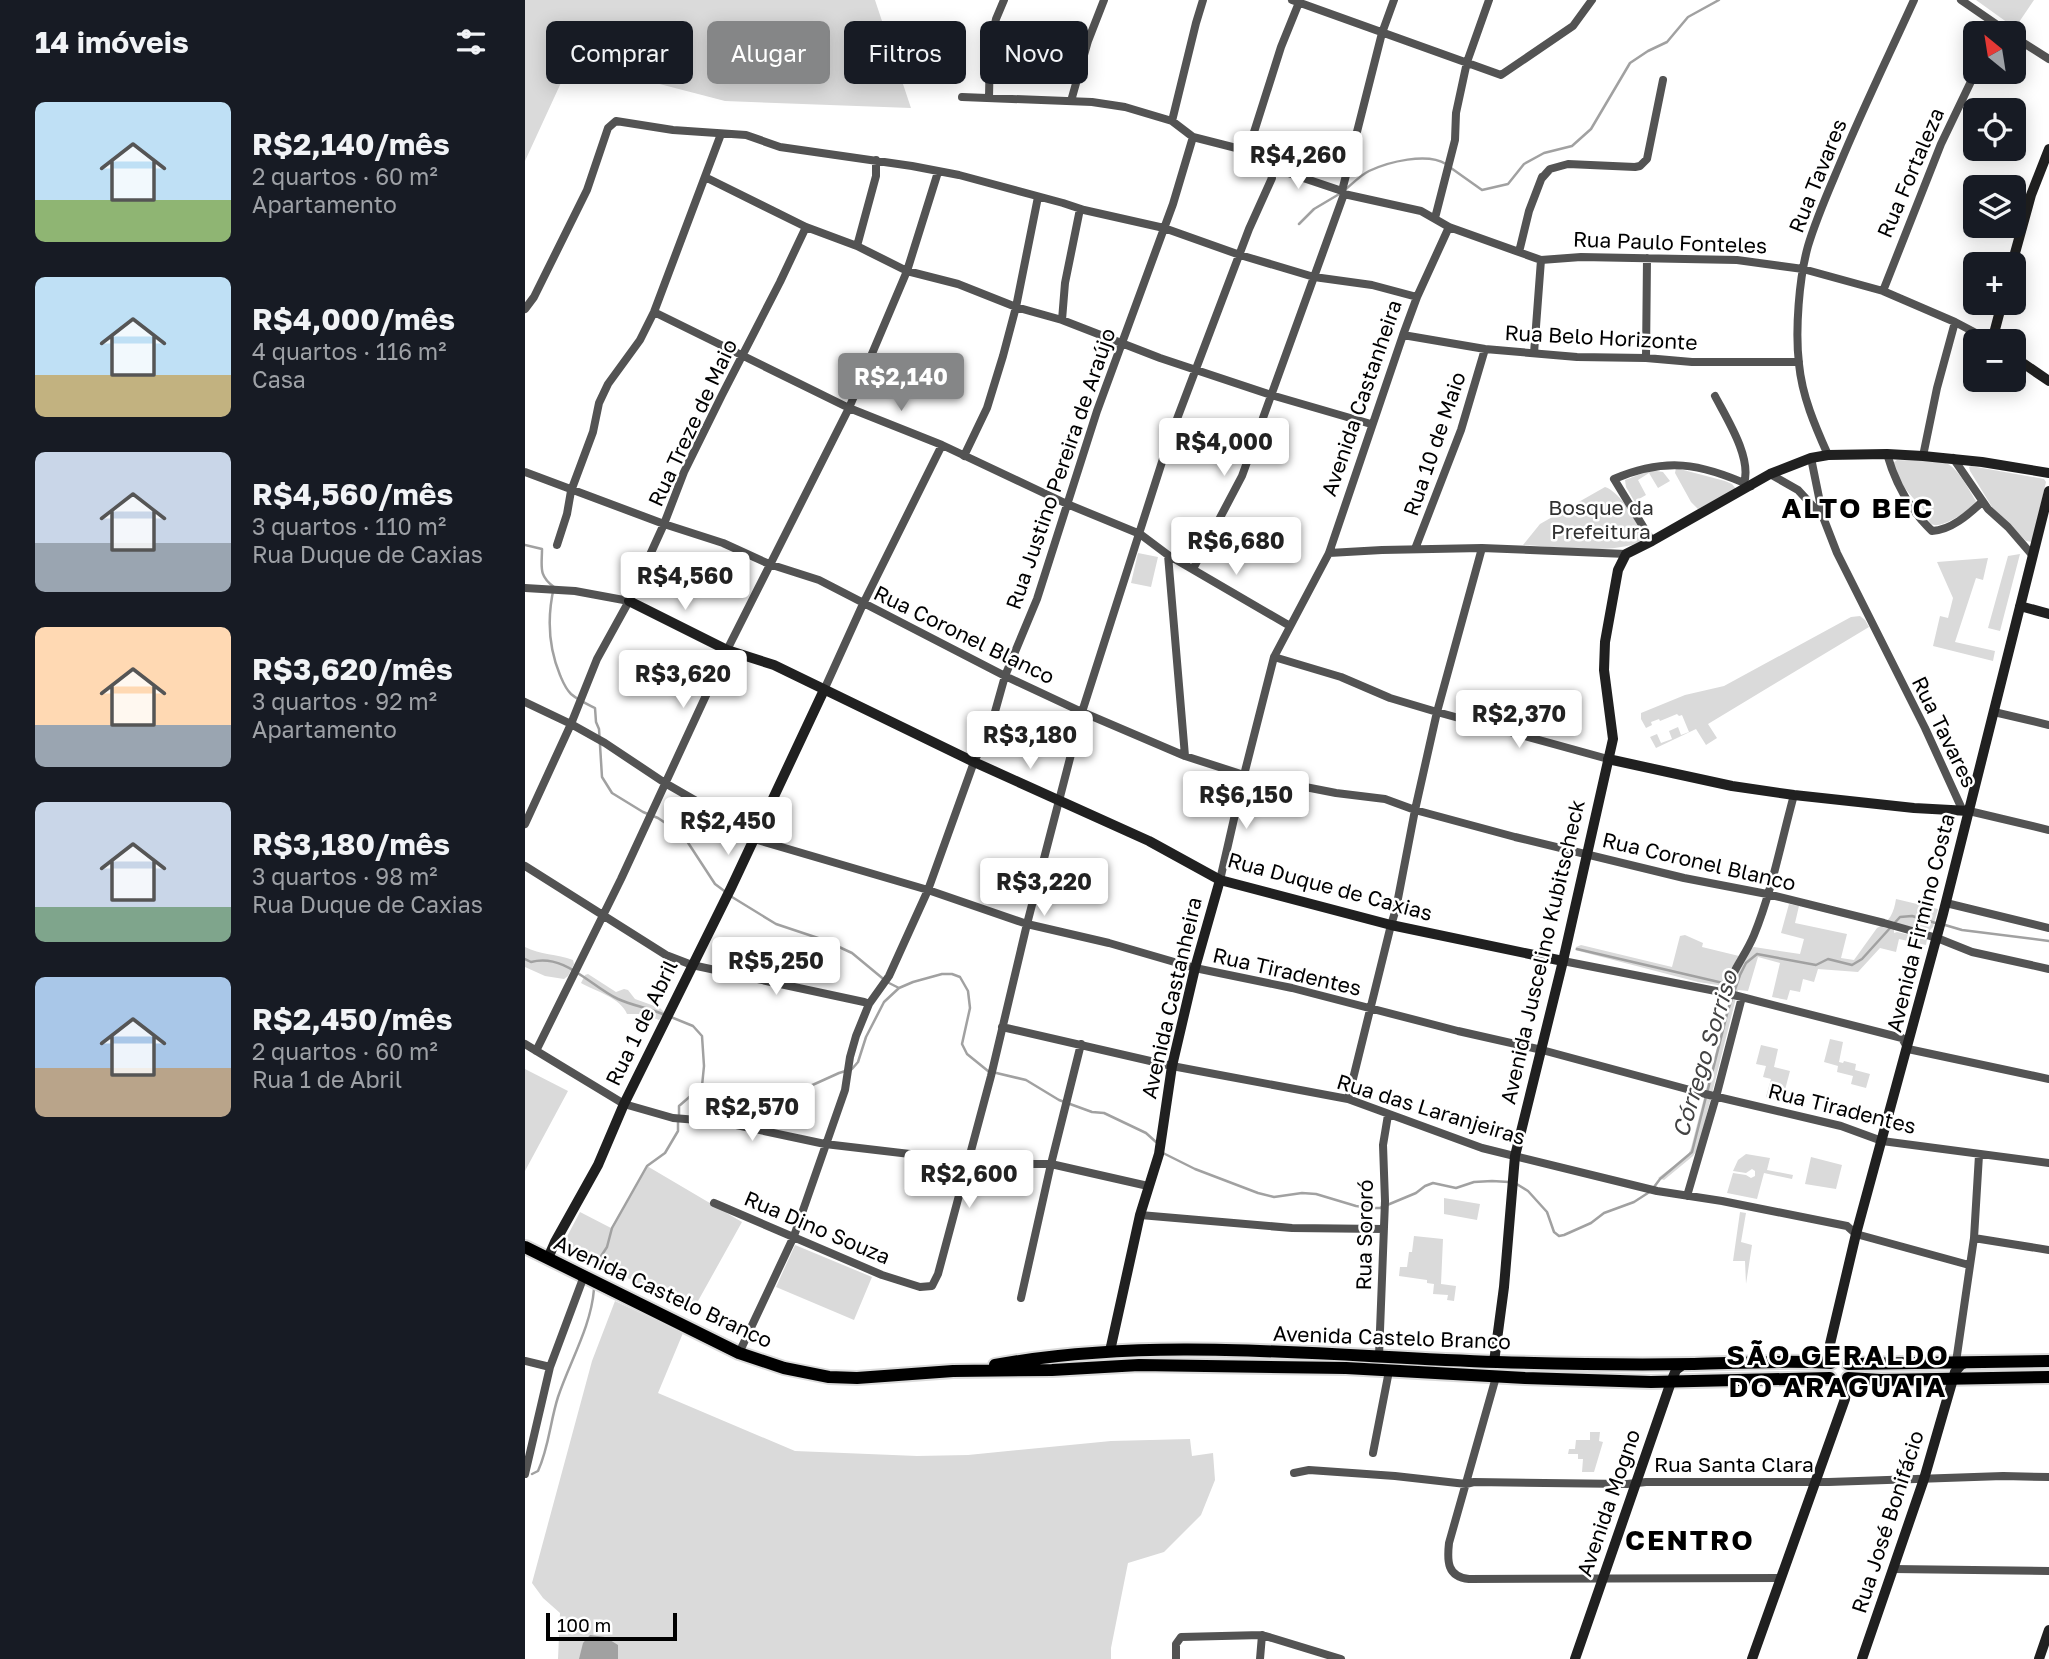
<!DOCTYPE html>
<html lang="pt">
<meta charset="utf-8">
<style>
body{margin:0;font-family:"Golos Text",sans-serif;background:#20242c;color:#f1f3f6;height:100vh;display:flex;flex-direction:column;font-size:26px;white-space:nowrap}
*{box-sizing:border-box;margin:0}
p{font-size:23px;color:#9ea1a6}
.icon{flex:none;width:38px;height:38px;fill:none;stroke:currentColor;stroke-width:2;stroke-linecap:round;stroke-linejoin:round}
.map{position:relative;flex:1;overflow:hidden}
.details{display:flex;flex-direction:column;background:#171b24;width:525px}
.details>*{flex:none}
.banner{position:absolute;left:21px;top:21px;width:665px;height:63px;display:flex;gap:14px}
.needle{width:46px;rotate:330deg}
.buttons{position:absolute;left:1438px;top:21px;display:grid;gap:14px}
.buttons a{display:grid;place-items:center;width:63px;height:63px;border-radius:10px;background:#171b24;box-shadow:0 4px 18px #0003;font-size:35px}
.scale{position:absolute;left:21px;bottom:18px;width:131px;box-sizing:border-box;padding-left:7px;border:4px solid #000;border-top:0;font-size:19px;line-height:24px;white-space:nowrap;color:#000;-webkit-text-stroke:5px #fff;paint-order:stroke}
.price{position:absolute;translate:-50% -60px;padding:0 16px;border-radius:7px;background:#fff;color:#222;font-size:23px;line-height:46px;filter:drop-shadow(0 2px 4px #0008)}
.price::after{content:'';position:absolute;left:50%;top:42px;width:21px;height:16px;margin-left:-10px;background:inherit;clip-path:polygon(0 0,100% 0,50% 100%)}
.price.active{background:#858687;color:#fff}
ul{padding:0;list-style:none}
li{display:flex;align-items:center;gap:21px;height:175px;padding:0 35px}
li span{display:grid;place-items:center;flex:none;width:196px;height:140px;border-radius:10px;color:#555}
li>.icon{margin-inline-start:auto}
span .icon{width:84px;height:84px;fill:#fffc;stroke-width:1}
li b{font-size:30px}
h2{display:flex;justify-content:space-between;align-items:center;height:84px;padding:0 35px;font-size:30px}
.tag{padding:0 24px;border-radius:10px;background:#171b24;box-shadow:0 4px 18px #0003;font-size:24px;line-height:63px}
.tag.active{background:#858687;color:#fff}
main{display:flex;flex:1;min-height:0}
.map>svg:first-child{display:block}
.green{fill:#dadada}
.water{fill:#a1a1a1}
.lines{fill:none;stroke-linecap:round;stroke-linejoin:round}
.stream{stroke:#a1a1a1;stroke-width:2.5}
.primary-casing{stroke:#dbdbdb;stroke-width:16}
.street{stroke:#535353;stroke-width:8}
.secondary{stroke:#202020;stroke-width:10}
.primary{stroke:#000;stroke-width:12}
.labels{text-anchor:middle;stroke-width:5;stroke-linejoin:round;paint-order:stroke}
.street-label{font-size:21px;fill:#000;stroke:#fff}
.park-label{font-size:21px;fill:#313131;stroke:#fff}
.water-label{font-size:23px;font-style:italic;fill:#424242;stroke:#fff}
.district-label{font-size:28px;font-weight:bold;letter-spacing:2px;fill:#000;stroke:#fff}
</style>
<main>
<section class="details">
<h2>14 imóveis<svg class="icon" aria-label="filters" viewBox="0 0 24 24"><path d="M4 7h16M4 17h16"/><circle cx="9" cy="7" r="2"/><circle cx="15" cy="17" r="2"/></svg></h2>
<ul>
<li><span style="background:linear-gradient(#bfe0f5 70%,#8fb573 0)"><svg class="icon" aria-label="home" viewBox="0 0 24 24"><path d="M3 11l9-7 9 7M6 9v11h12V9"/></svg></span><div><b>R$2,140/mês</b><p>2 quartos · 60 m²</p><p>Apartamento</p></div></li>
<li><span style="background:linear-gradient(#bfe0f5 70%,#c2b280 0)"><svg class="icon" aria-label="home" viewBox="0 0 24 24"><path d="M3 11l9-7 9 7M6 9v11h12V9"/></svg></span><div><b>R$4,000/mês</b><p>4 quartos · 116 m²</p><p>Casa</p></div></li>
<li><span style="background:linear-gradient(#c9d6e8 65%,#9aa5b1 0)"><svg class="icon" aria-label="home" viewBox="0 0 24 24"><path d="M3 11l9-7 9 7M6 9v11h12V9"/></svg></span><div><b>R$4,560/mês</b><p>3 quartos · 110 m²</p><p>Rua Duque de Caxias</p></div></li>
<li><span style="background:linear-gradient(#ffd9b3 70%,#9aa5b1 0)"><svg class="icon" aria-label="home" viewBox="0 0 24 24"><path d="M3 11l9-7 9 7M6 9v11h12V9"/></svg></span><div><b>R$3,620/mês</b><p>3 quartos · 92 m²</p><p>Apartamento</p></div></li>
<li><span style="background:linear-gradient(#c9d6e8 75%,#7fa58c 0)"><svg class="icon" aria-label="home" viewBox="0 0 24 24"><path d="M3 11l9-7 9 7M6 9v11h12V9"/></svg></span><div><b>R$3,180/mês</b><p>3 quartos · 98 m²</p><p>Rua Duque de Caxias</p></div></li>
<li><span style="background:linear-gradient(#a9c7e8 65%,#b9a48a 0)"><svg class="icon" aria-label="home" viewBox="0 0 24 24"><path d="M3 11l9-7 9 7M6 9v11h12V9"/></svg></span><div><b>R$2,450/mês</b><p>2 quartos · 60 m²</p><p>Rua 1 de Abril</p></div></li>
</ul>
</section>
<div class="map">
<svg width="1524" height="1659" viewBox="0 0 1524 1659">
<rect width="100%" height="100%" fill="#fff"/>
<!-- green -->
<path class="green" d="M0 0H350L386 108 200 101 46 61 0 161Z
M1451 0H1509L1490 28Z
M1372 460C1386 461 1404 459 1418 462 1433 466 1443 489 1451 501 1446 510 1420 527 1409 525 1403 524 1401 513 1397 508 1384 493 1373 483 1368 463Z
M1446 466 1519 479 1521 482 1507 542 1501 541 1467 507 1445 471 1444 467Z
M1151 468 1200 481 1207 484 1211 489 1173 509 1166 502 1150 473Z
M1126 470 1138 472 1145 481 1133 488 1124 473 1113 480 1121 495 1114 499 1119 508 1115 511 1101 487 1100 480Z
M1080 487C1094 491 1118 526 1118 541 1087 555 1033 547 998 545L1015 524Z
M613 553 633 557 626 587 606 583Z
M1495 554 1475 631 1463 628 1483 556Z
M1463 558 1458 580 1451 578 1430 642 1470 651 1468 661 1408 646 1415 616 1423 618 1428 598 1412 562Z
M1335 616 1340 620 1344 627 1183 724 1192 738 1181 745 1171 729 1131 748 1125 737 1132 734 1136 743 1147 739 1144 731 1153 727 1156 735 1164 732 1157 715 1154 716 1152 714 1135 721 1134 719 1126 722 1127 725 1121 728 1116 719V713L1160 695 1199 686 1326 617Z
M1371 899 1413 909 1408 927 1404 931 1378 925 1369 928V933L1372 932 1402 939 1401 945 1374 939 1371 952 1355 948 1333 972 1293 969 1289 982 1278 979 1275 992 1265 990 1262 1000 1247 997 1255 963 1233 957 1223 991 1213 990 1173 1149 1168 1156 1139 1180 1133 1178 1163 1155 1166 1148 1207 989 1206 983 1225 949 1229 947 1275 954 1279 939 1256 933 1264 904 1274 906 1270 923 1322 934 1316 958 1329 960 1352 928C1365 922 1369 912 1371 899Z
M1160 935 1178 943 1177 947 1214 956 1204 972 1199 986 1173 982 1050 950 1051 947 1056 945 1147 967 1155 936Z
M0 947C15 955 32 954 48 960L49 964 43 976 39 979 20 976 0 967Z
M63 974 91 992 99 989 103 990 110 999 135 1008 140 1013 134 1020 118 1014H102C96 998 70 991 56 983L60 975Z
M1305 1039 1318 1042 1314 1062 1318 1063 1319 1061 1331 1064 1330 1070 1345 1074 1341 1088 1326 1084 1328 1076 1312 1072 1313 1066 1299 1062Z
M1236 1045 1253 1049 1249 1067 1265 1071 1257 1101 1241 1097 1246 1079 1238 1077 1241 1066 1231 1064Z
M0 1069 43 1091 0 1171Z
M1221 1154 1245 1158 1242 1170 1268 1175 1267 1179 1239 1173 1232 1199 1202 1193 1208 1173 1221 1175 1226 1178 1230 1176V1171L1227 1169 1221 1173 1208 1171 1213 1160Z
M1286 1157 1317 1165 1311 1189 1280 1184Z
M122 1166 217 1222 168 1310 37 1246 55 1212 86 1228Z
M919 1198 955 1204 952 1220 919 1214Z
M1215 1212 1221 1213 1216 1242 1227 1245 1221 1284 1220 1261H1208Z
M889 1236 918 1239 916 1284 931 1286 929 1301 922 1300 923 1295 908 1294 909 1284 902 1283V1280L874 1276 875 1267H882L884 1252H887Z
M270 1245 347 1277 329 1320 251 1287Z
M90 1301 158 1333 133 1393 270 1451 392 1456 443 1455 586 1441 665 1439 667 1456 688 1453 690 1480 676 1515 639 1552 603 1563 586 1648V1659H33L35 1613 18 1598 7 1583 67 1361Z
M1065 1432H1075L1074 1441 1078 1442 1069 1472H1057L1058 1459H1053V1454H1043L1044 1449H1050L1051 1440H1065Z"/>
<!-- water -->
<path class="water" d="M65 1635 80 1637 93 1645V1659H54L58 1643Z"/>
<g class="lines">
<!-- stream -->
<path class="stream" d="M926 168 957 190 983 184 999 164 1019 153 1047 146 1066 129 1105 63 1123 51 1142 42 1163 17 1194 0
M821 189C828 183 836 175 844 171 863 162 902 152 921 164
M774 224 789 209 816 193
M0 545 17 549C17 567 13 575 29 587 22 617 23 646 35 675 38 682 40 688 46 694 53 700 62 704 70 708L71 722 74 729 77 777 87 793 118 812 133 818 158 835 190 884 202 893
M207 897 251 924 299 940 327 953 362 982 374 988
M1420 925 1437 930 1524 941
M1052 949 1211 986
M0 959 6 962C40 953 65 986 93 999 108 1006 125 1008 140 1015
M146 1017 168 1026 177 1036 179 1066 177 1086
M177 1086 199 1098 228 1096 261 1097 314 1073 327 1069 333 1062 341 1037 359 1002 374 988 388 982 417 974H427L435 977 443 991 445 1008 437 1044 442 1054 463 1071 501 1080 534 1100 567 1112 579 1113 621 1133 631 1142
M154 1115V1106L177 1086
M638 1153 670 1169 733 1193 749 1197 777 1193 791 1194 831 1206 846 1208H855L891 1193 900 1186 908 1183 931 1188 949 1182 967 1181 984 1182
M990 1183 1003 1191 1022 1212 1029 1232 1034 1236 1039 1235 1066 1223 1079 1213 1109 1202 1126 1191 1135 1179 1167 1152 1203 1010 1215 975 1221 963 1232 954 1291 965 1303 959 1327 965 1337 959 1375 917 1387 916 1414 924
M69 1267 82 1247 87 1228 122 1166 140 1153 153 1131V1122
M7 1474 13 1471C24 1447 25 1422 33 1397 45 1361 66 1327 69 1289"/>
<defs>
<path id="primary" d="M0 1247 214 1353 259 1368 304 1377 332 1378 428 1371 527 1370 614 1365 821 1368 1000 1378 1126 1382 1305 1378
M1323 1364 1524 1361
M470 1365C636 1335 805 1357 972 1362 1038 1364 1103 1365 1169 1364 1214 1363 1261 1360 1306 1363
M1323 1378 1356 1380 1524 1377"/>
</defs>
<!-- primary casing -->
<use href="#primary" class="primary-casing"/>
<!-- street -->
<path class="street" d="M767 0 976 75 1048 26 1067 0
M1436 0 1484 33
M1489 37 1524 59
M437 97 567 102 600 107 647 121 668 137 723 151 743 166 817 191 819 194 896 211 924 227 1016 260 1056 257 1212 260 1278 269 1358 291 1430 322 1466 341
M464 98 465 46 471 19 479 0
M546 101 563 41 579 0
M647 121 671 23 678 0
M723 151 756 47 775 0
M180 177 281 227 332 246 382 271 433 284 491 307 537 320 635 358 746 395 846 424
M1017 178 1025 169 1043 164 1110 167 1115 166 1122 159 1138 80
M817 191 857 33 869 0
M910 218 930 140 931 113 942 62 964 0
M332 246 351 176V160
M994 252 1004 211 1017 177
M1358 291 1416 144 1451 71
M0 309 9 297 62 190 83 128 91 121 148 130 221 135 255 147 387 166 434 175 538 203 559 210 639 228 715 255 789 277 847 285 892 297
M129 312 324 408 417 445 542 504 615 534 643 555 765 626
M537 320 540 283 555 209
M878 335 960 349 1052 357 1121 358 1167 362H1274
M1009 353 1016 260
M1121 358 1122 258
M1190 396C1202 419 1227 458 1219 483
M1362 454C1370 482 1385 510 1407 531 1426 530 1443 515 1457 502
M1303 455C1290 426 1277 396 1274 364 1270 331 1274 278 1283 246 1291 219 1303 192 1314 166 1337 110 1364 55 1389 0
M439 456 462 408 478 356 491 307 513 197
M1398 456 1412 388 1430 322
M1286 458 1298 517 1312 553 1400 728 1437 809
M1428 458 1463 509 1483 527 1508 556
M0 472 139 524 198 543 244 564 294 580 480 676 557 712 660 756 719 775 811 793 860 799 890 810 990 837 1159 878 1242 894 1359 923 1412 938 1447 952 1524 969
M1245 474 1273 490 1296 515
M1127 541 1089 479C1141 457 1175 463 1226 486
M32 545 42 514 46 491 68 432 74 403 83 384 115 340 129 312 196 134
M890 549 936 430 960 349
M804 553 857 550 957 548 1101 554
M643 555 660 756
M668 569 717 476 819 194
M0 588 50 591 104 601
M749 657 816 677 865 698 912 712 1083 759
M299 690 338 604 417 445
M0 702 46 724 80 743 140 783 220 829 229 839 403 890 502 924 584 943 670 968 767 988 933 1031 1017 1050 1180 1094 1316 1126 1357 1141 1524 1163
M1469 712 1524 725
M1444 811 1524 830
M0 824 46 724 72 659 104 601 139 524 159 472 197 395 255 282 281 227
M0 866 141 955 167 965 339 1002 344 1004
M695 880 719 775 749 657 804 553 878 335 892 297 924 227
M1421 903 1524 928
M1038 961 1201 993 1377 1038 1383 1049 1524 1079
M1201 993C1207 969 1220 957 1229 935 1247 891 1256 842 1269 795
M477 1027 647 1066 823 1099 957 1148 1132 1191 1197 1201 1322 1226 1331 1234 1444 1265
M0 1044 99 1104 148 1118 197 1122 300 1144 385 1154 441 1164H526L623 1186
M11 1051 96 879 202 650 324 408 382 271 413 172
M823 1099 866 925 871 909 890 810 912 712 957 548
M1162 1196 1191 1097 1217 997
M189 1203 357 1275 395 1287 407 1286 413 1274 466 1076 502 924 557 712 644 440 724 229 747 178 743 166
M615 1215 767 1228 859 1229
M1449 1238 1524 1250
M496 1298 526 1164 556 1044
M214 1353 269 1236 320 1090 325 1057 331 1036 344 1004 364 976 403 890 449 762 466 726 480 676 512 599 572 411 648 204 668 137
M854 1356 860 1201 858 1145 863 1115
M0 1361 25 1367
M1431 1362 1449 1238 1454 1155
M971 1377 924 1543C922 1561 922 1577 944 1579L1256 1578
M848 1453 864 1371
M769 1473 784 1470 870 1476 941 1484 949 1482 1102 1484 1121 1482H1304L1478 1476 1524 1477
M0 1474 25 1367 59 1276
M1368 1569 1524 1571
M651 1659V1644L656 1637 737 1635 816 1659
M735 1659 737 1635"/>
<!-- secondary -->
<path class="secondary" d="M1487 264 1506 195 1524 149
M1467 341 1477 303
M1489 357 1524 381
M104 601 202 650 249 665 449 762 624 841 695 880 866 925 1038 961
M1495 606 1524 614
M1083 759 1207 786 1269 795 1389 808 1444 811
M23 1258 30 1242 73 1165 99 1104 206 888 299 690
M585 1351 615 1215 634 1154 647 1066 670 968 695 880
M969 1362 979 1287 990 1156 1038 961 1088 739 1079 670 1080 642 1093 570 1101 554 1127 541 1245 474 1286 458 1303 455 1362 454 1398 456 1457 462 1524 473
M1306 1363 1305 1344 1331 1234 1418 914 1524 491
M1050 1659 1146 1382 1151 1370 1159 1364
M1227 1659 1320 1399 1323 1378
M1337 1659 1399 1479 1430 1372 1436 1365 1443 1362
M1514 1659 1524 1630"/>
<!-- primary -->
<use href="#primary" class="primary"/>
</g>
<g class="labels">
<!-- street labels -->
<g class="street-label">
<text transform="translate(1386 173) rotate(-67)" y="7">Rua Fortaleza</text>
<text transform="translate(1293 176) rotate(-68)" y="7">Rua Tavares</text>
<text transform="translate(1145 243) rotate(2)" y="7">Rua Paulo Fonteles</text>
<text transform="translate(1076 338) rotate(3)" y="7">Rua Belo Horizonte</text>
<text transform="translate(837 398) rotate(-71)" y="7">Avenida Castanheira</text>
<text transform="translate(168 423) rotate(-65)" y="7">Rua Treze de Maio</text>
<text transform="translate(910 444) rotate(-71)" y="7">Rua 10 de Maio</text>
<text transform="translate(536 469) rotate(-71)" y="7">Rua Justino Pereira de Araújo</text>
<text transform="translate(439 635) rotate(26)" y="7">Rua Coronel Blanco</text>
<text transform="translate(1419 732) rotate(64)" y="7">Rua Tavares</text>
<text transform="translate(1174 862) rotate(13)" y="7">Rua Coronel Blanco</text>
<text transform="translate(805 887) rotate(15)" y="7">Rua Duque de Caxias</text>
<text transform="translate(1396 923) rotate(-76)" y="7">Avenida Firmino Costa</text>
<text transform="translate(1018 952) rotate(-77)" y="7">Avenida Juscelino Kubitscheck</text>
<text transform="translate(762 972) rotate(13)" y="7">Rua Tiradentes</text>
<text transform="translate(647 998) rotate(-77)" y="7">Avenida Castanheira</text>
<text transform="translate(117 1023) rotate(-64)" y="7">Rua 1 de Abril</text>
<text transform="translate(1317 1109) rotate(14)" y="7">Rua Tiradentes</text>
<text transform="translate(906 1110) rotate(17)" y="7">Rua das Laranjeiras</text>
<text transform="translate(292 1228) rotate(23)" y="7">Rua Dino Souza</text>
<text transform="translate(840 1235) rotate(-89)" y="7">Rua Sororó</text>
<text transform="translate(138 1292) rotate(25)" y="7">Avenida Castelo Branco</text>
<text transform="translate(867 1338) rotate(2)" y="7">Avenida Castelo Branco</text>
<text x="1209" y="1472">Rua Santa Clara</text>
<text transform="translate(1084 1503) rotate(-71)" y="7">Avenida Mogno</text>
<text transform="translate(1363 1522) rotate(-72)" y="7">Rua José Bonifácio</text>
</g>
<!-- park labels -->
<g class="park-label">
<text x="1076" y="515">Bosque da<tspan x="1076" dy="24">Prefeitura</tspan></text>
</g>
<!-- water labels -->
<g class="water-label">
<text transform="translate(1180 1054) rotate(-73)" y="8">Córrego Sorriso</text>
</g>
<!-- district labels -->
<g class="district-label">
<text x="1333" y="518">ALTO BEC</text>
<text x="1313" y="1365">SÃO GERALDO<tspan x="1313" dy="32">DO ARAGUAIA</tspan></text>
<text x="1165" y="1550">CENTRO</text>
</g>
</g>
</svg>
<div class="buttons">
<a><svg class="needle" viewBox="-14 -14 28 28"><path d="M0-13l5 13h-10z" fill="#e53935"/><path d="M0 13l5-13h-10z" fill="#9ea1a6"/></svg></a>
<a><svg class="icon" aria-label="locate" viewBox="0 0 24 24"><circle cx="12" cy="12" r="6"/><path d="M12 2v4M12 18v4M2 12h4M18 12h4"/></svg></a>
<a><svg class="icon" aria-label="layers" viewBox="0 0 24 24"><path d="M12 4l9 5-9 5-9-5zM3 14l9 5 9-5"/></svg></a>
<a>+</a>
<a>−</a>
</div>
<div class="scale">100 m</div>
<b class="price" style="left:773px;top:191px">R$4,260</b>
<b class="price active" style="left:376px;top:413px">R$2,140</b>
<b class="price" style="left:699px;top:478px">R$4,000</b>
<b class="price" style="left:711px;top:577px">R$6,680</b>
<b class="price" style="left:160px;top:612px">R$4,560</b>
<b class="price" style="left:158px;top:710px">R$3,620</b>
<b class="price" style="left:994px;top:750px">R$2,370</b>
<b class="price" style="left:505px;top:771px">R$3,180</b>
<b class="price" style="left:721px;top:831px">R$6,150</b>
<b class="price" style="left:203px;top:857px">R$2,450</b>
<b class="price" style="left:519px;top:918px">R$3,220</b>
<b class="price" style="left:251px;top:997px">R$5,250</b>
<b class="price" style="left:227px;top:1143px">R$2,570</b>
<b class="price" style="left:444px;top:1210px">R$2,600</b>
<div class="banner">
<a class="tag">Comprar</a>
<a class="tag active">Alugar</a>
<a class="tag">Filtros</a>
<a class="tag">Novo</a>
</div>
</div>
</main>
